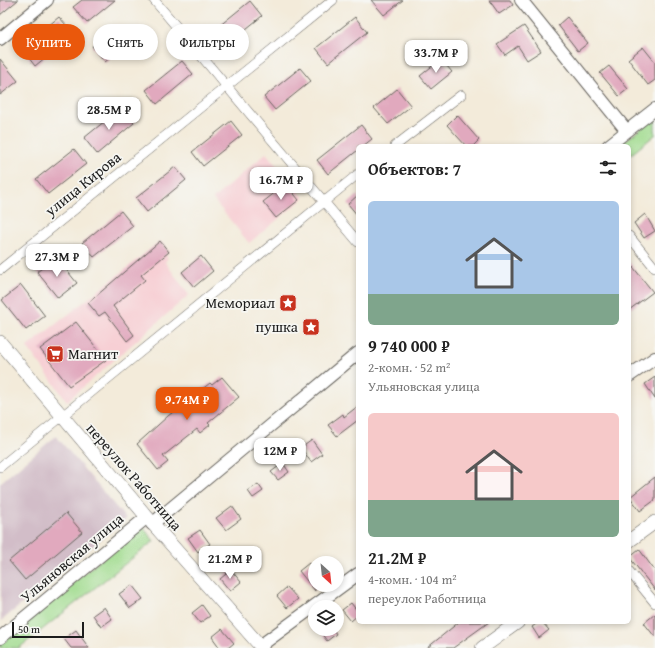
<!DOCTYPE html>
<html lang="ru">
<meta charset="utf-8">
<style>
body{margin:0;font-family:"Gentium Book Plus",serif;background:#f6f6f6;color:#222;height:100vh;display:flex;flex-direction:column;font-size:15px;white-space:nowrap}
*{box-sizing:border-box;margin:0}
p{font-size:13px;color:#767676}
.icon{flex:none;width:22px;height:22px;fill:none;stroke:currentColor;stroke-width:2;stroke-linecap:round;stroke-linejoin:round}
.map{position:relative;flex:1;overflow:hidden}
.sheet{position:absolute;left:356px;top:144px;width:275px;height:480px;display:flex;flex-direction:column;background:#fff;border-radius:6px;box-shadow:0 2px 6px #0003}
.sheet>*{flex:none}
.top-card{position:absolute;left:12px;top:24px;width:284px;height:36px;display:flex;gap:8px}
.needle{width:26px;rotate:153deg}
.fabs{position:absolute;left:308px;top:556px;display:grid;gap:8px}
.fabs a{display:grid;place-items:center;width:36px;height:36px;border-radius:50%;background:#fff;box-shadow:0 2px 6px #0003;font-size:20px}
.scale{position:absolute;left:12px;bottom:10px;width:72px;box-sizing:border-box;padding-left:4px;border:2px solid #1c1c1c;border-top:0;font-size:11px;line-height:14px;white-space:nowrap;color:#1c1c1c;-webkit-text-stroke:3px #f6f6f2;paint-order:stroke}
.price{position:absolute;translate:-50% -34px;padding:0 9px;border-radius:8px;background:#fff;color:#222;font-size:13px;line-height:26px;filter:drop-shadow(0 1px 2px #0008)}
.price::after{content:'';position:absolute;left:50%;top:24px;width:12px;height:9px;margin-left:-6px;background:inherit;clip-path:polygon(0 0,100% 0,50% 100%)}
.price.on{background:#ea580c;color:#fff}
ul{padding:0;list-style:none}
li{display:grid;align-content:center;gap:8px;height:212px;padding:0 12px}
li span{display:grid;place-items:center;height:124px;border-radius:6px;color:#555}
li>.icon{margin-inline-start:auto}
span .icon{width:72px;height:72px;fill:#fffc;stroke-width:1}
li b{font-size:17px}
h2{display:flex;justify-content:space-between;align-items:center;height:48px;padding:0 12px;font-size:17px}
.tag{padding:0 14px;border-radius:18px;background:#fff;box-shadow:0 2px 6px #0003;font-size:14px;line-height:36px}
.tag.on{background:#ea580c;color:#fff}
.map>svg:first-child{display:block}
.built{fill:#f7cfd4}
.industrial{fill:#d2bdc8}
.green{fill:#a1dc8f;stroke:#5e7c56}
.building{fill:#e1a9be}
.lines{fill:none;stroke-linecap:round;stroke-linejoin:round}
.minor-casing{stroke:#67645e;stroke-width:10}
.tertiary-casing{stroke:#67645e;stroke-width:14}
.secondary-casing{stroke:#67645e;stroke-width:14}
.minor{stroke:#fff;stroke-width:9}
.tertiary{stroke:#fff;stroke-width:12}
.secondary{stroke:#fff;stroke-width:13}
.labels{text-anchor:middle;stroke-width:3.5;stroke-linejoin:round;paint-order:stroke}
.street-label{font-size:15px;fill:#1c1c1c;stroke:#f6f6f2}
.poi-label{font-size:15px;fill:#1c1c1c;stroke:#f6f6f2;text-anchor:end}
</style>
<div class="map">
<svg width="655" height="648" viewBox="0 0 655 648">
<rect width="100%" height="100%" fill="#f6f6f2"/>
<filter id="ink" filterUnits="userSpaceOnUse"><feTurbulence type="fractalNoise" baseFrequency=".025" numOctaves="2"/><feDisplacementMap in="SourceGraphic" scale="8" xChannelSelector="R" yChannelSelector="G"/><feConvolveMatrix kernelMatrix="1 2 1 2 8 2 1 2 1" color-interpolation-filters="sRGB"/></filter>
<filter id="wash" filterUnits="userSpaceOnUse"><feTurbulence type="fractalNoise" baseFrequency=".012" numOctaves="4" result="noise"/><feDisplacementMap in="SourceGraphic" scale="16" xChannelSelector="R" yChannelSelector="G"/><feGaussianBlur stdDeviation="0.9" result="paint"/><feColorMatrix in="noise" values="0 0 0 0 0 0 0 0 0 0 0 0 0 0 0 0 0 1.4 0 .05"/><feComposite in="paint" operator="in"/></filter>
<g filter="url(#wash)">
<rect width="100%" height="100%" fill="#f3ebda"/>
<!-- built -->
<path class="built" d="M266 153 304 198 249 243 213 199Z
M157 244 168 258 165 262 189 295 67 401 27 347Z"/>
<!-- industrial -->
<path class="industrial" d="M56 436 126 519 1 621 0 483Z"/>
<!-- green -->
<path class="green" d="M655 117V135L629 156V146H619Z
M142 526 154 541 19 648H0V643Z"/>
<g id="blocks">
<!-- building -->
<path class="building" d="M0 0H18L0 15Z
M82 0H115L87 23 73 7Z
M371 0H403L384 15Z
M489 0H510L513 5 499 14Z
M250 1 262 16 225 46 213 31Z
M59 17 74 34 35 66 21 48Z
M355 17 367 32 328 63 316 48Z
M567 17 588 43 578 51 558 25Z
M524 26 541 51 527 60 518 46 505 55 497 44Z
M113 29 126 45 105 62 92 46Z
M643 47 655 62V80L648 85 628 59Z
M0 59 18 81 0 95Z
M441 59 452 72 431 89 420 76Z
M182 61 193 74 157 104 146 90Z
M609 66 628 89 619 96 600 73Z
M300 68 311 81 275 110 264 97Z
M397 89 411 106 388 124 374 108Z
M121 108 134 123 97 154 84 138Z
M457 115 479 140 473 146H466L447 125Z
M231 121 242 135 203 166 192 152Z
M361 125 372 139 363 146H358V150L328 174 317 160Z
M74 149 86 164 48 194 36 179Z
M175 167 186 180 147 212 136 198Z
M286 184 299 200 276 218 263 202Z
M358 195V216L348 204Z
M121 211 133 226 94 257 82 243Z
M645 214 655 231 644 238 634 223Z
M160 241 169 252 141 275 145 280 113 306 134 335 127 341 105 312 99 316 88 303Z
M201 256 213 271 194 287 182 272Z
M56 257 77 283 58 298 37 272Z
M629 262 653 292 629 310Z
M21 285 45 316 26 330 2 300Z
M76 322 106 360 69 386 40 349Z
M222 377 239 397 208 423 210 425 200 433 197 429 163 456 168 462 158 470 137 444 168 416 210 383 212 385Z
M655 377V399L645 384Z
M358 406V420L337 436 328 425 343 414 344 417Z
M312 440 322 454 311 462 301 448Z
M283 463 289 472 278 480 271 472Z
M655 477V500L640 511 630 497Z
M258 484 263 491 253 498 248 491Z
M232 506 241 519 226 530 216 518Z
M66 513 82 532 25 580 9 561Z
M200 530 210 544 198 552 188 538Z
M639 549 655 571V590L629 557Z
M309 563 315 571V591L299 571Z
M231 570 241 582 230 591 220 579Z
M132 585 143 599 130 608 119 594Z
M287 587 298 599 287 608 277 596Z
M351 603 358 612V615L351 621 342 610Z
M202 605 210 616 200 623 192 613Z
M104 607 112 619 101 627 93 615Z
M655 614V637L644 623Z
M459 622H489L453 648H427Z
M539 622H542L549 630 539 638 532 627Z
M222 629 234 643 228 648H220L212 637Z
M318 629H333L336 634 327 641Z
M76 630 89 648H71L64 639Z"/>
</g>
</g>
<g filter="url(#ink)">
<use href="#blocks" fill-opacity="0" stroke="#67645e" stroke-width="1"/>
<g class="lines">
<defs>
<path id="minor" d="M154 0 358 242
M395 146 461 95
M629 236 655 268
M0 270 333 0
M0 467 358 174
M629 571 655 603"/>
<path id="tertiary" d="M521 0 627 131
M0 39 47 0
M608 146 655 109
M629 376 655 358
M152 524 358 353
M0 638 147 517
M260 646 358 574"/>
<path id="secondary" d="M0 342 147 517 262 648
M629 541 655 522
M482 648 518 622"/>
</defs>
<!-- minor casing -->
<use href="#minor" class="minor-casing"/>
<!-- tertiary casing -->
<use href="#tertiary" class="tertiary-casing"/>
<!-- secondary casing -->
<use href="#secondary" class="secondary-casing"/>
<!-- minor -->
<use href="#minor" class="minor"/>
<!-- tertiary -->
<use href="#tertiary" class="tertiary"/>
<!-- secondary -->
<use href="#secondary" class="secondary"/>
</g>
</g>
<!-- icons -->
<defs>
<symbol id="sight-square" viewBox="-11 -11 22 22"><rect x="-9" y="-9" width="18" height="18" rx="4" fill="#c8321e" stroke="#f6f6f2"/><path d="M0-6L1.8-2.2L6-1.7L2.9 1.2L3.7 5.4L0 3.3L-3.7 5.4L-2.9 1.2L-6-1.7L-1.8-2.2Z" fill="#fff"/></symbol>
<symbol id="supermarket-square" viewBox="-11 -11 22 22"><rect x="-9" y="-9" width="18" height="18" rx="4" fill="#c8321e" stroke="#f6f6f2"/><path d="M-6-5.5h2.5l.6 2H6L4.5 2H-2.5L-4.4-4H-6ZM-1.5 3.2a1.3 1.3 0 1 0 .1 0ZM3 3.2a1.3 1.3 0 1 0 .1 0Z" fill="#fff"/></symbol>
</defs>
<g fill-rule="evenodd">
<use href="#sight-square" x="278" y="293" width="20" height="20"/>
<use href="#sight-square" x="301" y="317" width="20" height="20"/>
<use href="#supermarket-square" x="45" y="344" width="20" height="20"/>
</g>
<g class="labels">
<!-- street labels -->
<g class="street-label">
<text transform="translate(83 184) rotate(-39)" y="5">улица Кирова</text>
<text transform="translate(134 477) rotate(49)" y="5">переулок Работница</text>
<text transform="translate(72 558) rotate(-40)" y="5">Ульяновская улица</text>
</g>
<!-- poi labels -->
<g class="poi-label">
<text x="275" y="308">Мемориал</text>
<text x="298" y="332">пушка</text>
<text x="68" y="359" text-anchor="start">Магнит</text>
</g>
</g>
</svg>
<div class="fabs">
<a><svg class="needle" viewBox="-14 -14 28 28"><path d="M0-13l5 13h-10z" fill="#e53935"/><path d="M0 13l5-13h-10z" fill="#767676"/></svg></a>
<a><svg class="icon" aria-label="layers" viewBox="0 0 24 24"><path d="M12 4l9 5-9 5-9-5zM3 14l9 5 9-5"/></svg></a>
</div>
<div class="scale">50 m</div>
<b class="price" style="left:436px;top:74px">33.7M ₽</b>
<b class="price" style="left:109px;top:131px">28.5M ₽</b>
<b class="price" style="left:281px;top:201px">16.7M ₽</b>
<b class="price" style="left:57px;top:278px">27.3M ₽</b>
<b class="price on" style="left:187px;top:421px">9.74M ₽</b>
<b class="price" style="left:280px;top:472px">12M ₽</b>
<b class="price" style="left:230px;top:580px">21.2M ₽</b>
<div class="top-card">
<a class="tag on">Купить</a>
<a class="tag">Снять</a>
<a class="tag">Фильтры</a>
</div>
<section class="sheet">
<h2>Объектов: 7<svg class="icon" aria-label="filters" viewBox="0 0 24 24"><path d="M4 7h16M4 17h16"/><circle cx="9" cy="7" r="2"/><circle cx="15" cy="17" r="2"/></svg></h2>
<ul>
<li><span style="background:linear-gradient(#a9c7e8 75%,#7fa58c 0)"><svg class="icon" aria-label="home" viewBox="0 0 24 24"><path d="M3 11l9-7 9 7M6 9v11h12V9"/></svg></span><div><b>9 740 000 ₽</b><p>2-комн. · 52 m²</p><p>Ульяновская улица</p></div></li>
<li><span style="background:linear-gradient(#f6c9c9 70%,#7fa58c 0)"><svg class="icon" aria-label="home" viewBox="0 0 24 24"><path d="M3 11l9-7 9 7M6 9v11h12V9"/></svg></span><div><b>21.2M ₽</b><p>4-комн. · 104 m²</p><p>переулок Работница</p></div></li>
</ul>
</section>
</div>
